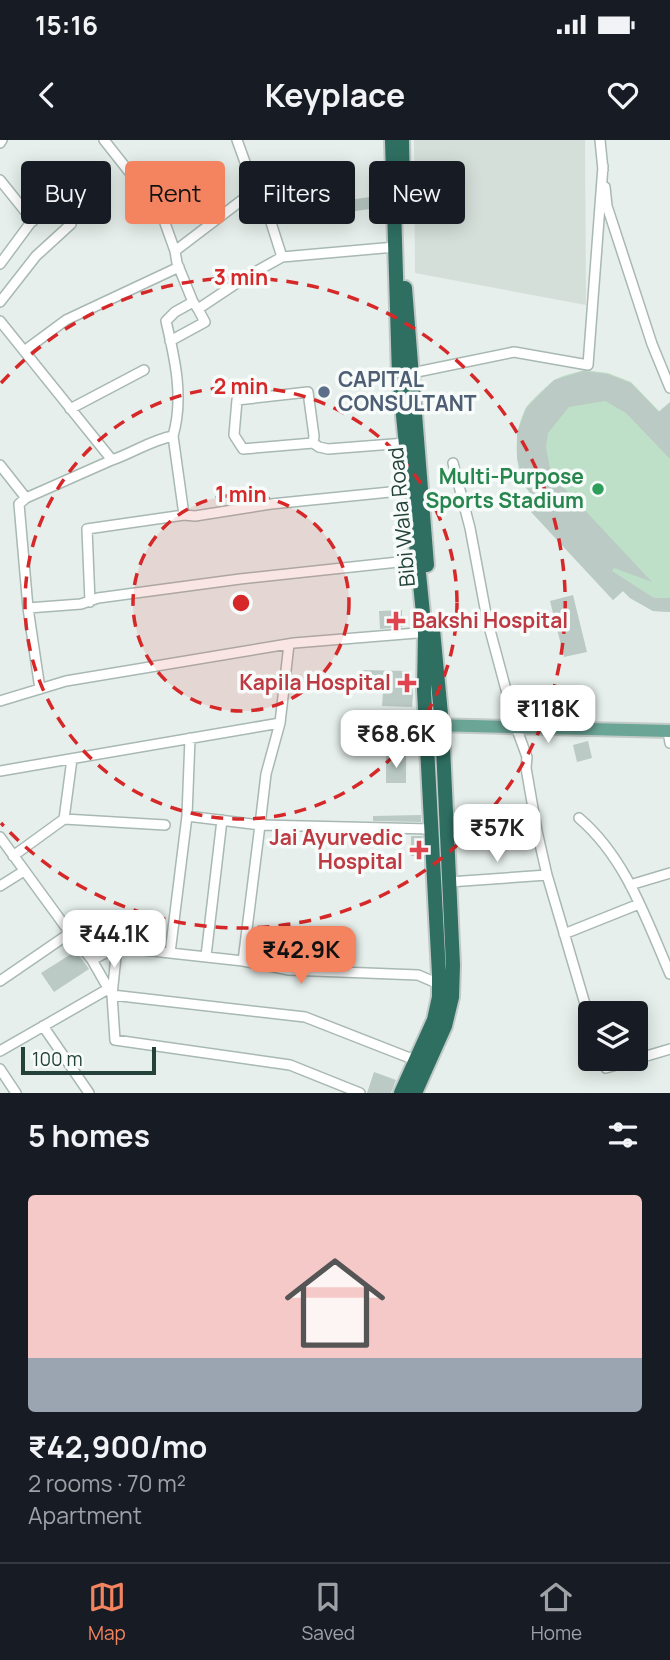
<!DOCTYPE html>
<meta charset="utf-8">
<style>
body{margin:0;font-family:Manrope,sans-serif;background:#20242c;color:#f1f3f6;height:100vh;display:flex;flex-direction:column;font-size:26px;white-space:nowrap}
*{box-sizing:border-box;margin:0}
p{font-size:23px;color:#9ea1a6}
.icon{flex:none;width:38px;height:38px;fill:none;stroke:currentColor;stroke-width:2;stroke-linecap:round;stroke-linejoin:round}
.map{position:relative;height:953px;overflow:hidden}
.side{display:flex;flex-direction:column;background:#171b24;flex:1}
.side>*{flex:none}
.guide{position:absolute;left:21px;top:21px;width:628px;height:63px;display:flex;gap:14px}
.tools{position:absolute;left:578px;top:861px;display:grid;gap:14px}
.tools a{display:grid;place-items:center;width:70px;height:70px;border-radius:7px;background:#171b24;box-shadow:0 4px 18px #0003;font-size:35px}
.scale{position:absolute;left:21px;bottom:18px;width:135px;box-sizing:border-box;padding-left:7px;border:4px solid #24423a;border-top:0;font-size:19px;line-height:24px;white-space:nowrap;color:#24423a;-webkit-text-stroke:5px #f7fbf9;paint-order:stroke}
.price{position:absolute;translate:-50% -60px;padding:0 16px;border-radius:14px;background:#fff;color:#222;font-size:23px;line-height:46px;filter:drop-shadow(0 2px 4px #0008)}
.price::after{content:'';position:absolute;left:50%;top:42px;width:21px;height:16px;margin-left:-10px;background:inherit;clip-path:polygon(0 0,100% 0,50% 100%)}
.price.active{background:#f4845f;color:#111}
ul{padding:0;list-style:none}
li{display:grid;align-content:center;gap:14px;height:371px;padding:0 28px}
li+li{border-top:2px solid #363941}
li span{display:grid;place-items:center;height:217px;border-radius:7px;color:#555}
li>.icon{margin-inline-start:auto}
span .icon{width:126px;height:126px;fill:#fffc;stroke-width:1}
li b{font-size:30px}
h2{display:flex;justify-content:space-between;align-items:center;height:84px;padding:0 28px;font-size:30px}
.chip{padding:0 24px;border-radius:7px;background:#171b24;box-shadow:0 4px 18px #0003;font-size:24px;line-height:63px}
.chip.active{background:#f4845f;color:#111}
.status{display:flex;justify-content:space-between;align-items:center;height:49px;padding:0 35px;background:#171b24;direction:ltr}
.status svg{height:19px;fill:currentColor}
header{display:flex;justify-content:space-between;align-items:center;height:91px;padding:0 28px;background:#171b24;font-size:32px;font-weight:700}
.tabs{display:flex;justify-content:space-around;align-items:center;height:98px;border-top:2px solid #363941;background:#171b24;font-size:19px;color:#9ea1a6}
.tabs a{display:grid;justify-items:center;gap:4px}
.tabs .active{color:#f4845f}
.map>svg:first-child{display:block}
.built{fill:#d4dfda}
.green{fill:#bfe0c8}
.building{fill:#bbcac4}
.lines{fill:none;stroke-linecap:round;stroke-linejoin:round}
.minor-casing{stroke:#a8b8b2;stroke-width:12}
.major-casing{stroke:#c2cac8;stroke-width:16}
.highway-casing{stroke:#c2cac8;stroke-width:18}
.minor{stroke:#fff;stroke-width:9}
.major{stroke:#6aa596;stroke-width:12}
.highway{stroke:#2f6f62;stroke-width:14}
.ring{fill:none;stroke:#d62828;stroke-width:3.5;stroke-dasharray:12 9}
.service-dot{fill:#5c6f8a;stroke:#f7fbf9;stroke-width:2.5}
.leisure-dot{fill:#2e9e5b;stroke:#f7fbf9;stroke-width:2.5}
.health-dot{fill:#e0444e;stroke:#f7fbf9;stroke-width:2.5}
.labels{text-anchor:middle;stroke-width:7;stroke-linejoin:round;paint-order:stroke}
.service-label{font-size:21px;font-weight:bold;fill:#4e5e75;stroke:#f7fbf9;text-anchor:start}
.leisure-label{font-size:21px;font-weight:bold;fill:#27864d;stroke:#f7fbf9;text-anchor:end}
.street-label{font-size:21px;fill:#24423a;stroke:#f7fbf9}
.health-label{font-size:21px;font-weight:bold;fill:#be3a42;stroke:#f7fbf9;text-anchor:end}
.centre{fill:#d62828;stroke:#f7fbf9;stroke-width:3.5}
.ring-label{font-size:21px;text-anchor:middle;font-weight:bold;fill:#d62828;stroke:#f7fbf9;stroke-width:7;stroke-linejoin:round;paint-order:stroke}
</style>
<div class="status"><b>15:16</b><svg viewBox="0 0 49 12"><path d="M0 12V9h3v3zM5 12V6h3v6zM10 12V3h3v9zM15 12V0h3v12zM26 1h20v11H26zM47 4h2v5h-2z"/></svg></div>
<header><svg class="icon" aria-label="back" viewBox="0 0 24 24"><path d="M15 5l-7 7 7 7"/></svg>Keyplace<svg class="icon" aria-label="heart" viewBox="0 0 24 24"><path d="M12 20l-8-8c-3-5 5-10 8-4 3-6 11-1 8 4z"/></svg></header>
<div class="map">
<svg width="670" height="953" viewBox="0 0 670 953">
<rect width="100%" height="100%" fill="#e6efeb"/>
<!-- built -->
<path class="built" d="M414 0H585L586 165 415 133Z"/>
<!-- green -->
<path class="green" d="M584 230 608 233 631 242 659 271 668 264 670 266V472L653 471 630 458 623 451 613 460 521 361 529 352C513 332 513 290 526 268 530 261 547 246 553 241 561 235 575 233 584 230Z"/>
<!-- building -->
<path class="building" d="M384 55V67L328 75 327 63Z
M583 231 608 234 631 243 659 272 670 262V319L626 273 605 261 569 267 548 293 546 307 551 334 652 442 614 428 612 431 654 458H670V472L653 471 630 458 623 451 613 460 521 361 530 352 524 345 517 318V293L526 268 554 240Z
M573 455 587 512 564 517 550 461Z
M402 470V487L380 489 379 471Z
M361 530 410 531 413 554 412 567 382 566 383 552H360Z
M547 546 551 568 520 574 514 553Z
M588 601 592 618 577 622 573 605Z
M386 616H406V643H386Z
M421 675V682L373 681V676Z
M411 696H422L423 716H411Z
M76 811 89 829 54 852 41 833Z
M374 932 396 940 391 953H367Z"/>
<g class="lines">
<defs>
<path id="minor" d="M104 0 161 72 175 111 177 123 193 162 198 169 246 137 282 117 395 107
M237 0 255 50 268 73 282 117
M600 0 603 30
M0 3 2 0
M0 40 33 81
M605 47 607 66 652 204 670 248
M175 111 255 50
M0 124 54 51 71 84 36 116 0 162
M0 181 112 320 26 358
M170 201 205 182 198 169
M24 211 66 180 179 127
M407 234 514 212 588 225 603 26
M70 269 144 230
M173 296C184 258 175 219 166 181L175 172 193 162
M313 303 243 309 234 295 237 260 308 252 314 296 313 303 319 307 328 309 406 303
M112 320C133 313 151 300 173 296L184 375
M453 323 470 388 487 479 516 587 527 617 526 628 537 691 547 735 590 881
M0 325 26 358 19 364 28 468 40 549
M90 462 87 389 184 375 195 376 271 364 410 350
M28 468 81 464 98 458 240 439 417 420
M0 561 66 541 294 503 429 492
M280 583 289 504
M668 591 670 603
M0 631 280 583 266 634 260 685 187 676 170 813 117 807 92 820 70 793
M187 676 190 598
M579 678C626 718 646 779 670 834
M64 679 165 685
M0 697 70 793 0 841
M13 716 64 679 72 619
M449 742 547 735
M630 745 670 733
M0 746 24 731
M564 794 639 764
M117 807 112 855 115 900 290 925 360 953
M170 813 243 821 289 830 418 835 439 844
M206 816 222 680
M92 820 112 855 305 877 420 922
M243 821 260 685 431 689
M43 886 89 953
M0 911 108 849
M601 919 606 928 670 909
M0 929 16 953"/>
<path id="major" d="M433 585 670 591"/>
<path id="highway" d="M392 0 399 236 425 493 424 550 439 834V857L434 880 401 953
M402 0 403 51
M405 148 427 425
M415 953 445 886 452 857 453 825 442 585 433 490"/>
</defs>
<!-- minor casing -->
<use href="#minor" class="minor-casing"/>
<!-- major casing -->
<use href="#major" class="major-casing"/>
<!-- highway casing -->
<use href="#highway" class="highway-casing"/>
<!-- minor -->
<use href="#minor" class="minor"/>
<!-- major -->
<use href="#major" class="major"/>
<!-- highway -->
<use href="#highway" class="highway"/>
</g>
<!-- distance rings -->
<circle cx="241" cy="463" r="108" fill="#d62828" fill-opacity=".12"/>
<g class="ring">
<circle cx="241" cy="463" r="108"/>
<circle cx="241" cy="463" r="216"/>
<path d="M1 243A325 325 0 1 1 1 683"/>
</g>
<!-- markers -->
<circle class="service-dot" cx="324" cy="252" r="7"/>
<circle class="leisure-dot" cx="598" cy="349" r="7"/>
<g class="health-dot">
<path d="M392.5 470.5h7v7h7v7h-7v7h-7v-7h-7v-7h7z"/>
<path d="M403.5 532.5h7v7h7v7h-7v7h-7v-7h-7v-7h7z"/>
<path d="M415.5 699.5h7v7h7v7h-7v7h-7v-7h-7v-7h7z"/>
</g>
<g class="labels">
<!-- service labels -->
<g class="service-label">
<text x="338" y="247">CAPITAL<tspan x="338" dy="24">CONSULTANT</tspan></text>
</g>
<!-- leisure labels -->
<g class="leisure-label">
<text x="584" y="344">Multi-Purpose<tspan x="584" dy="24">Sports Stadium</tspan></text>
</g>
<!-- street labels -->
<g class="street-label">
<text transform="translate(402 377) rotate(-95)" y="7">Bibi Wala Road</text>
</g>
<!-- health labels -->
<g class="health-label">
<text x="412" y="488" text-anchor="start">Bakshi Hospital</text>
<text x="391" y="550">Kapila Hospital</text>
<text x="403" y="705">Jai Ayurvedic<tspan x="403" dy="24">Hospital</tspan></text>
</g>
</g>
<circle cx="241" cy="463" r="10" class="centre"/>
<g class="ring-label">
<text x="241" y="145">3 min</text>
<text x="241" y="254">2 min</text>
<text x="241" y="362">1 min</text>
</g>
</svg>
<div class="tools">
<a><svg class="icon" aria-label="layers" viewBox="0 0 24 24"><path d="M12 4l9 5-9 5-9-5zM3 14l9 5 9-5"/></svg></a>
</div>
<div class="scale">100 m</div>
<b class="price" style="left:548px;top:605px">₹118K</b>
<b class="price" style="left:396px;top:630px">₹68.6K</b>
<b class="price" style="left:497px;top:724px">₹57K</b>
<b class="price" style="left:114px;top:830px">₹44.1K</b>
<b class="price active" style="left:301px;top:846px">₹42.9K</b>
<div class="guide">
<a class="chip">Buy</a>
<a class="chip active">Rent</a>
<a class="chip">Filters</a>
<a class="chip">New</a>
</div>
</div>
<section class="side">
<h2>5 homes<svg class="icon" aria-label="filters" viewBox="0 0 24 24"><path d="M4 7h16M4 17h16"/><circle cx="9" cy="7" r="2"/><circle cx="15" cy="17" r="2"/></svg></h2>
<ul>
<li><span style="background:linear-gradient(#f6c9c9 75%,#9aa5b1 0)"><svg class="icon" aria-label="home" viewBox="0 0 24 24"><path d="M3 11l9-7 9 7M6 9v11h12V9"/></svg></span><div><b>₹42,900/mo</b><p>2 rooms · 70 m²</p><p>Apartment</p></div></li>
</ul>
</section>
<nav class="tabs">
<a class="active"><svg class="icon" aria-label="map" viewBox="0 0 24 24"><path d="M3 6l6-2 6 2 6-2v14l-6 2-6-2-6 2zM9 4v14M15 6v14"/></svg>Map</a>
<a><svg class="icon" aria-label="saved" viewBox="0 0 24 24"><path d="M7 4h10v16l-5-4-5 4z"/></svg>Saved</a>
<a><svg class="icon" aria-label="home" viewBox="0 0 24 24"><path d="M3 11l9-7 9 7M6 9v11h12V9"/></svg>Home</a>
</nav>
